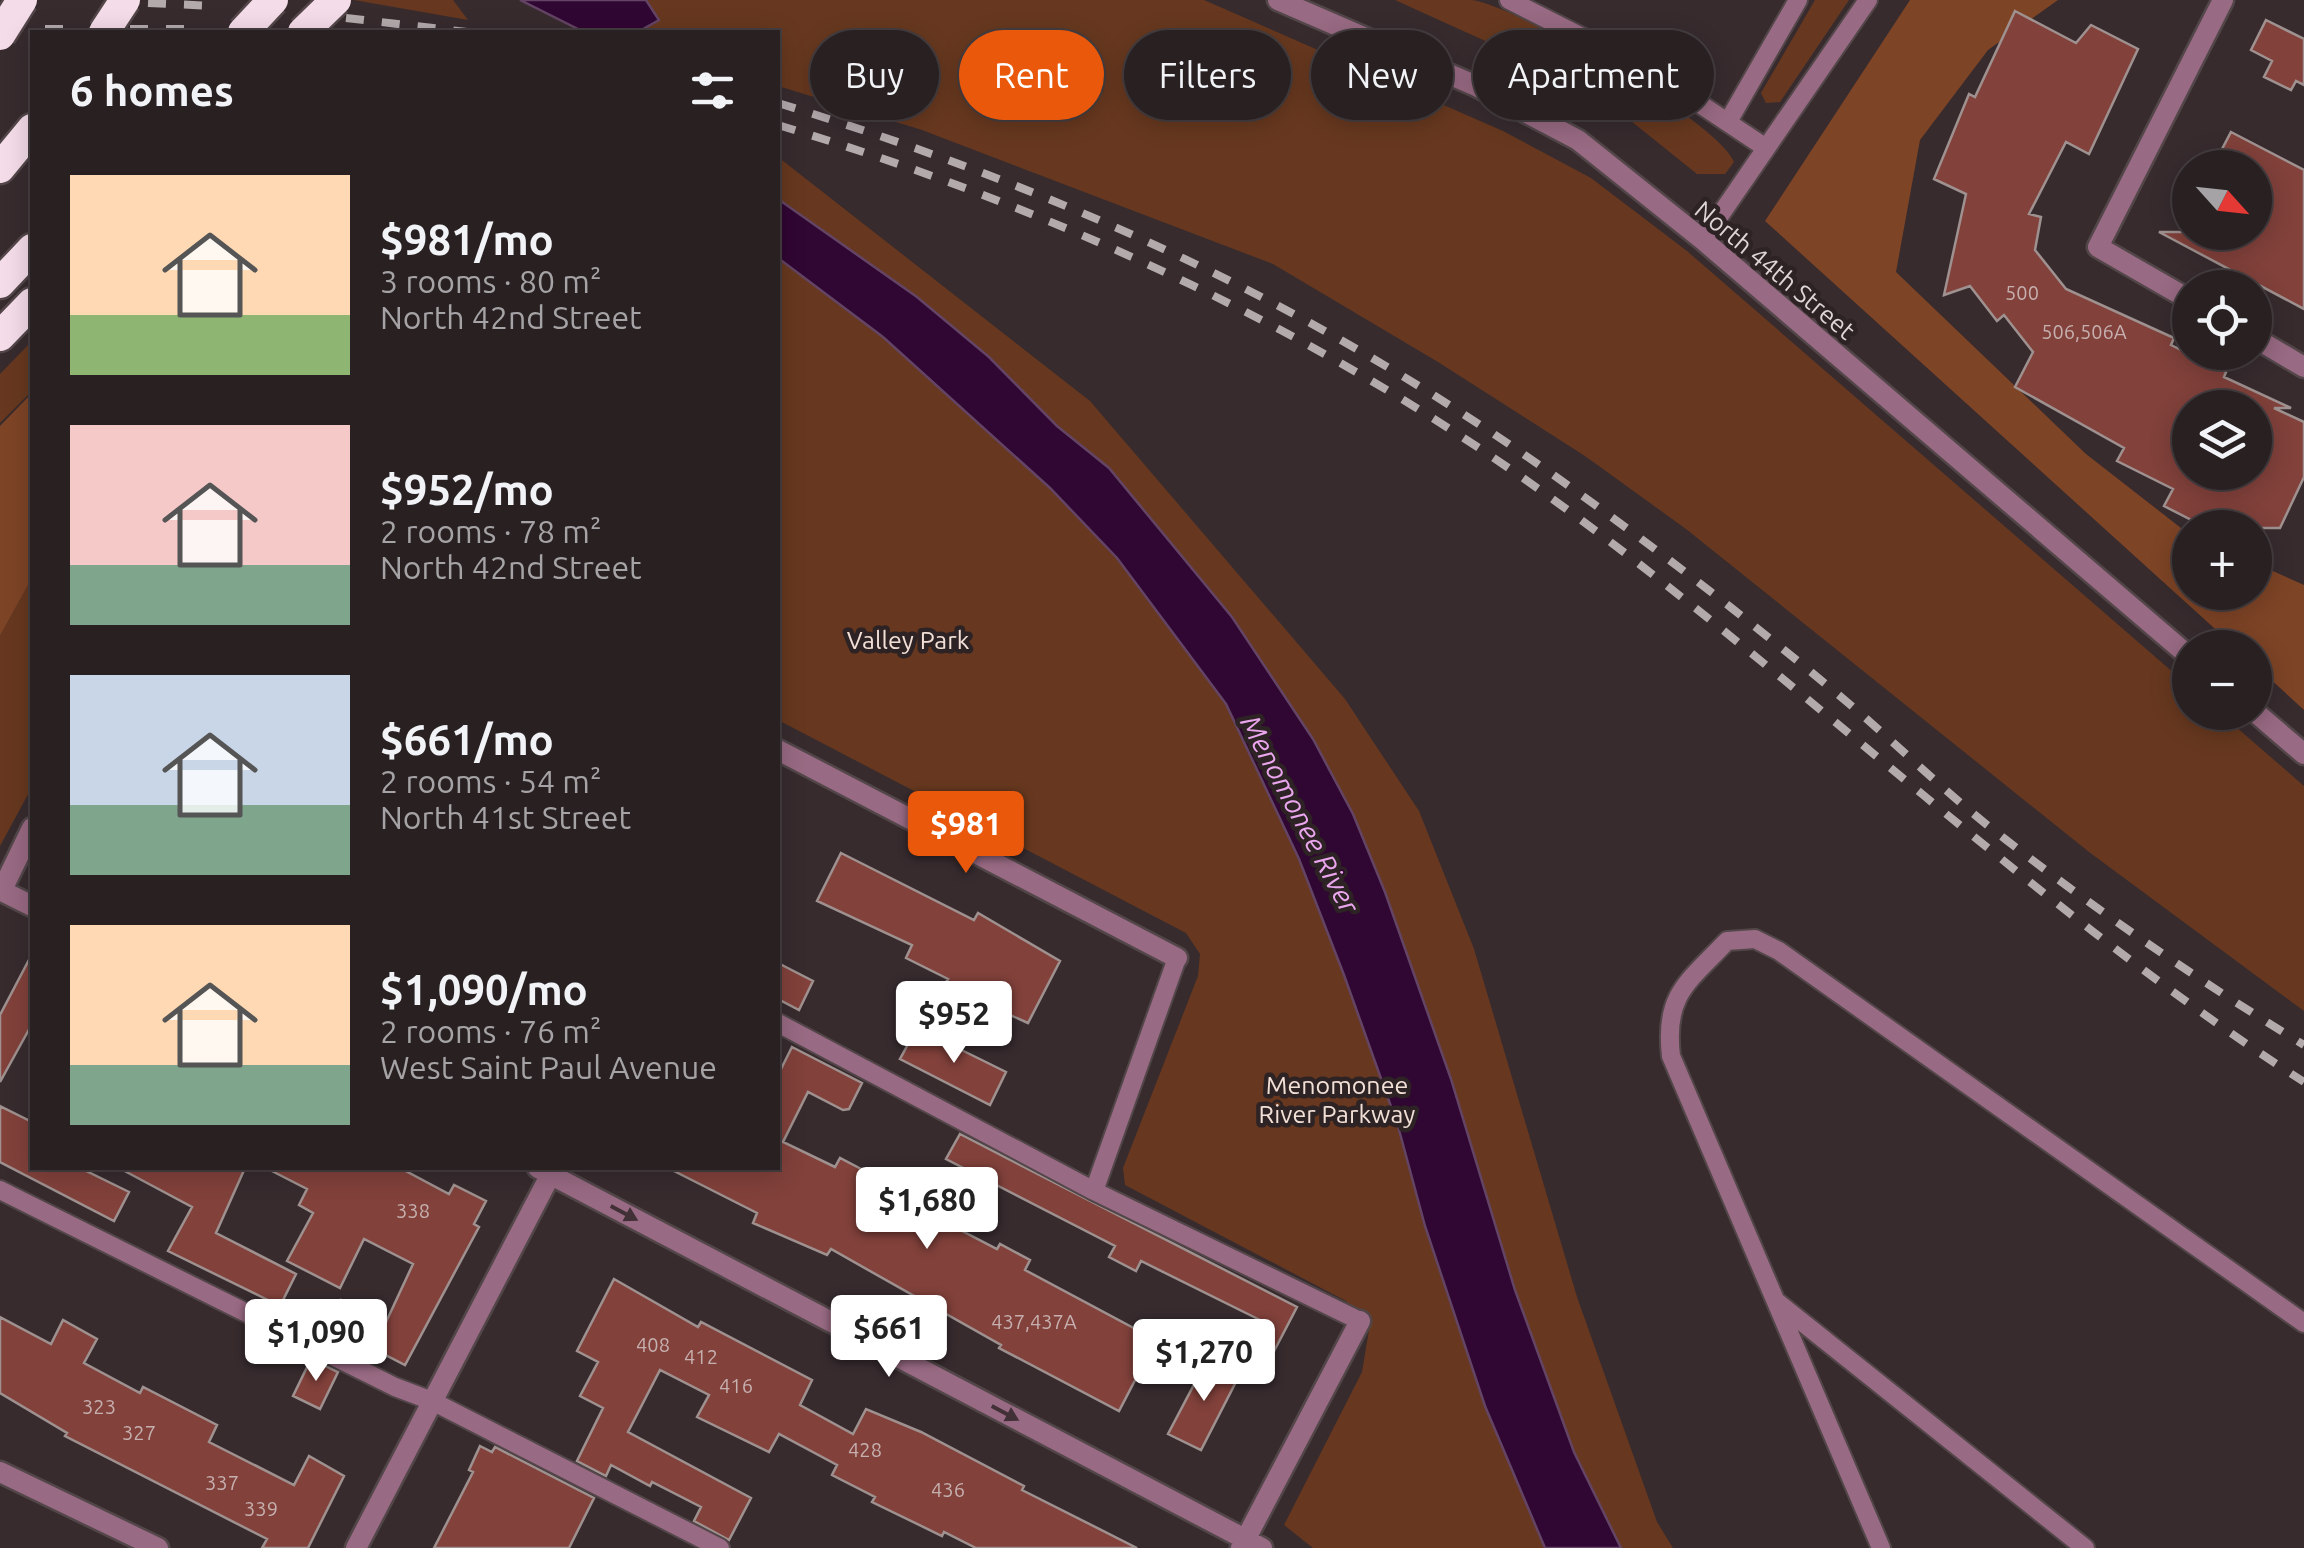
<!DOCTYPE html>
<meta charset="utf-8">
<style>
body{margin:0;font-family:Ubuntu,sans-serif;background:#31282a;color:#f1f3f6;height:100vh;display:flex;flex-direction:column;font-size:38px;white-space:nowrap}
*{box-sizing:border-box;margin:0}
p{font-size:32px;color:#a5a3a5}
.icon{flex:none;width:55px;height:55px;fill:none;stroke:currentColor;stroke-width:2;stroke-linecap:round;stroke-linejoin:round}
.map{position:relative;flex:1;overflow:hidden}
.details{position:absolute;left:30px;top:30px;width:750px;height:1140px;display:flex;flex-direction:column;background:#292022;border-radius:0px;box-shadow:0 5px 25px #0003,0 0 0 2px #453e40}
.details>*{flex:none}
.banner{position:absolute;left:810px;top:30px;width:950px;height:90px;display:flex;gap:20px}
.needle{width:65px;rotate:117deg}
.fabs{position:absolute;left:2172px;top:150px;display:grid;gap:20px}
.fabs a{display:grid;place-items:center;width:100px;height:100px;border-radius:50%;background:#292022;box-shadow:0 5px 25px #0003,0 0 0 2px #453e40;font-size:50px}
.price{position:absolute;translate:-50% -85px;padding:0 22px;border-radius:10px;background:#fff;color:#222;font-size:32px;line-height:65px;filter:drop-shadow(0 2px 5px #0008)}
.price::after{content:'';position:absolute;left:50%;top:60px;width:30px;height:22px;margin-left:-15px;background:inherit;clip-path:polygon(0 0,100% 0,50% 100%)}
.price.active{background:#ea580c;color:#fff}
ul{padding:0;list-style:none}
li{display:flex;align-items:center;gap:30px;height:250px;padding:0 40px}
li span{display:grid;place-items:center;flex:none;width:280px;height:200px;border-radius:0px;color:#555}
li>.icon{margin-inline-start:auto}
span .icon{width:120px;height:120px;fill:#fffc;stroke-width:1}
li b{font-size:42px}
h2{display:flex;justify-content:space-between;align-items:center;height:120px;padding:0 40px;font-size:42px}
.pill{padding:0 35px;border-radius:45px;background:#292022;box-shadow:0 5px 25px #0003,0 0 0 2px #453e40;font-size:35px;line-height:90px}
.pill.active{background:#ea580c;color:#fff}
.map>svg:first-child{display:block}
.green{fill:#67381f}
.forest{fill:#7e4426}
.water{fill:#300633;stroke:#644464;stroke-width:2.5}
.building{fill:#82413b;stroke:#9f918f;stroke-width:2.5;fill-rule:evenodd}
.lines{fill:none;stroke-linecap:round;stroke-linejoin:round}
.service-casing{stroke:#524649;stroke-width:22}
.minor-casing{stroke:#524649;stroke-width:25}
.motorway-casing{stroke:#524649;stroke-width:35}
.service{stroke:#986a83;stroke-width:18}
.minor{stroke:#986a83;stroke-width:20}
.motorway{stroke:#f4dce8;stroke-width:30}
.rail{stroke:#b3aaac;stroke-width:8;stroke-dasharray:18 18;stroke-linecap:butt}
.motorway-bridge-casing{stroke:#524649;stroke-width:35;stroke-linecap:butt}
.motorway-bridge{stroke:#f4dce8;stroke-width:30}
.oneway{fill:#423037}
.labels{text-anchor:middle;stroke-width:9;stroke-linejoin:round;paint-order:stroke}
.number-label{font-size:20px;fill:#c6b0af}
.street-label{font-size:25px;fill:#ddd5d6;stroke:#2d2224}
.park-label{font-size:25px;fill:#f2e0d7;stroke:#2d2224}
.water-label{font-size:28px;font-style:italic;fill:#eaa6ed;stroke:#2d2224}
</style>
<div class="map">
<svg width="2304" height="1548" viewBox="0 0 2304 1548">
<rect width="100%" height="100%" fill="#372b2e"/>
<!-- green -->
<path class="green" d="M354 0H453L468 20Z
M646 0H1204L1503 131 1591 178 1687 251 2190 687V712L2220 713 2304 786V1011L2089 852 1686 529 1585 456 1438 362 1273 264 922 130 778 86V32H644L642 29 658 20Z
M1395 0C1420 0 1448 0 1472 0 1517 6 1719 122 1734 162L1725 174H1697L1621 113 1569 79Z
M1815 0H1849L1780 102 1766 103 1761 93Z
M778 157 1090 401 1345 699 1419 811 1474 949 1577 1297 1657 1522 1673 1548H1313L1284 1525 1362 1372 1369 1330 1346 1301 1125 1185 1123 1168 1198 976 1200 954 1186 933 778 720Z
M32 341V391L0 423V374Z
M32 578V787L0 846V636Z"/>
<!-- forest -->
<path class="forest" d="M1910 0H2058L1988 50 1920 140 1896 272 2086 454 2190 535V592H2255V563L2304 585V710L2255 665V648L2235 647 1765 221Z
M32 393V578L0 636V426Z"/>
<!-- water -->
<path class="water" d="M520 0H646L659 20 643 29 644 32H584Z
M778 199 917 297 989 357 1057 426 1109 468 1232 617 1313 739 1353 814 1385 892 1451 1079 1515 1290 1574 1452 1621 1548H1545L1485 1406 1425 1226 1398 1126 1344 975 1299 859 1226 704 1117 558 1050 488 883 337 778 258Z"/>
<!-- building -->
<path class="building" d="M2015 11 2076 43 2091 25 2138 49 2089 154 2066 142 2029 214 2041 217 2035 250 2066 289 2174 338 2171 345 2226 372 2224 377 2291 408H2274L2304 422V477L2280 528H2207L2164 506 2173 489 2117 461 2124 448 2015 387 2033 352 2004 315 1997 321 1970 286 1944 295 1966 194 1934 179 1969 94 1975 97ZM2190 408H2255V472H2190Z
M2266 20 2304 39V85L2296 81 2291 90 2264 77 2272 61 2251 50Z
M2231 132 2304 170V309L2159 232H2255V206L2266 184 2255 179V168H2212Z
M841 853 974 920 978 913 1060 961 1028 1023 968 996 945 984 948 979 906 958 912 945 817 901Z
M32 954V1024L0 1082V1015Z
M778 963 813 981 799 1010 778 999Z
M917 1028 1006 1072 990 1105 900 1059Z
M792 1047 862 1083 849 1109 843 1110 808 1092 783 1142 835 1167 840 1158 863 1170 860 1176 866 1181 997 1249 1000 1244 1030 1260 1025 1270 1156 1340 1119 1411 999 1348 1001 1345 831 1249 827 1255 753 1223 757 1213 668 1168H778V1075Z
M0 1106 32 1122V1168H80L129 1192 114 1221 0 1162Z
M960 1134 1297 1307 1259 1380 1240 1371 1262 1321 1141 1261 1136 1271 1109 1257 1115 1246 946 1159Z
M119 1168H245L216 1233 296 1274 280 1306 168 1251 192 1207Z
M266 1168H400L449 1194 454 1185 486 1201 474 1224 479 1227 405 1365 368 1346 366 1350 352 1343 349 1350 322 1337 341 1300 386 1322 413 1264 364 1239 340 1288 287 1261 313 1213 299 1205 307 1189Z
M614 1279 698 1327 701 1322 812 1380 800 1405 853 1434 866 1409 921 1432 1024 1486 1022 1490 1137 1548H976L944 1532 942 1536 872 1502 875 1497 832 1475 837 1465 779 1434 769 1452 697 1417 709 1395 660 1370 628 1432 751 1498 729 1540 694 1521 701 1507 652 1482 650 1486 611 1465 606 1476 577 1461 603 1408 580 1396 598 1362 577 1351Z
M0 1317 51 1344 63 1320 97 1339 84 1363 140 1393 143 1387 217 1425 209 1442 294 1485 309 1456 344 1476 308 1548H262L267 1539 65 1436 67 1433 0 1393Z
M1208 1358 1240 1374 1201 1450 1168 1434Z
M311 1359 338 1372 320 1409 293 1396Z
M480 1446 492 1452 495 1447 594 1498 569 1548H434L473 1472 469 1470Z"/>
<g class="lines">
<defs>
<path id="service" d="M1509 0 1655 74 1766 148
M1729 120 1798 0
M1703 240 1868 0
M778 1023 1094 1191 1360 1321
M0 1190 395 1387 432 1401 720 1548
M1094 1191 1177 958
M1777 1302 2085 1548
M1881 1548 1671 1056C1664 995 1687 983 1727 941L1755 939 1779 951 2304 1323"/>
<path id="minor" d="M1278 0 1474 85 1578 140 1703 240 2190 657
M2190 300 2098 247 2223 0
M2255 338 2304 367
M2255 712 2304 754
M778 750 1177 958
M0 890 32 906
M2 890 32 828
M538 1168 1262 1548
M0 1472 158 1548
M356 1548 554 1168
M1241 1548 1360 1321"/>
<path id="motorway" d="M0 168 32 129
M0 283 32 249
M0 336 32 303"/>
</defs>
<!-- service casing -->
<use href="#service" class="service-casing"/>
<!-- minor casing -->
<use href="#minor" class="minor-casing"/>
<!-- motorway casing -->
<use href="#motorway" class="motorway-casing"/>
<!-- service -->
<use href="#service" class="service"/>
<!-- minor -->
<use href="#minor" class="minor"/>
<!-- motorway -->
<use href="#motorway" class="motorway"/>
<!-- rail -->
<path class="rail" d="M148 3 215 6
M346 18 467 32
M45 29H63
M130 29H194
M778 103C1058 189 1304 300 1545 469 1648 542 1750 620 1847 702 1900 747 1950 797 2005 839 2100 913 2201 982 2304 1045
M778 125C1047 206 1310 326 1540 490 1802 678 2032 907 2304 1082"/>
<defs>
<path id="motorway-bridge" d="M104 32 125 0
M243 32 273 0
M303 32 336 0
M0 35 22 0"/>
</defs>
<!-- motorway-bridge casing -->
<use href="#motorway-bridge" class="motorway-bridge-casing"/>
<!-- motorway-bridge -->
<use href="#motorway-bridge" class="motorway-bridge"/>
</g>
<!-- one-way arrows -->
<defs><path id="oneway-solid" d="M-6-.8H1V-3.2L6.5 0L1 3.2V.8H-6Z" transform="scale(2.5)"/></defs>
<g class="oneway">
<use href="#oneway-solid" transform="translate(624 1213) rotate(28)"/>
<use href="#oneway-solid" transform="translate(1005 1413) rotate(28)"/>
</g>
<g class="labels">
<!-- number labels -->
<g class="number-label">
<text x="2022" y="300">500</text>
<text x="2084" y="339">506,506A</text>
<text x="413" y="1218">338</text>
<text x="1034" y="1329">437,437A</text>
<text x="653" y="1352">408</text>
<text x="701" y="1364">412</text>
<text x="736" y="1393">416</text>
<text x="99" y="1414">323</text>
<text x="139" y="1440">327</text>
<text x="865" y="1457">428</text>
<text x="222" y="1490">337</text>
<text x="948" y="1497">436</text>
<text x="261" y="1516">339</text>
</g>
<!-- street labels -->
<g class="street-label">
<text transform="translate(1775 270) rotate(40)" y="9">North 44th Street</text>
</g>
<!-- park labels -->
<g class="park-label">
<text x="908" y="649">Valley Park</text>
<text x="1337" y="1094">Menomonee<tspan x="1337" dy="29">River Parkway</tspan></text>
</g>
<!-- water labels -->
<g class="water-label">
<text transform="translate(1300 814) rotate(62)" y="10">Menomonee River</text>
</g>
</g>
</svg>
<div class="fabs">
<a><svg class="needle" viewBox="-14 -14 28 28"><path d="M0-13l5 13h-10z" fill="#e53935"/><path d="M0 13l5-13h-10z" fill="#a5a3a5"/></svg></a>
<a><svg class="icon" aria-label="locate" viewBox="0 0 24 24"><circle cx="12" cy="12" r="6"/><path d="M12 2v4M12 18v4M2 12h4M18 12h4"/></svg></a>
<a><svg class="icon" aria-label="layers" viewBox="0 0 24 24"><path d="M12 4l9 5-9 5-9-5zM3 14l9 5 9-5"/></svg></a>
<a>+</a>
<a>−</a>
</div>
<b class="price active" style="left:966px;top:876px">$981</b>
<b class="price" style="left:954px;top:1066px">$952</b>
<b class="price" style="left:927px;top:1252px">$1,680</b>
<b class="price" style="left:889px;top:1380px">$661</b>
<b class="price" style="left:316px;top:1384px">$1,090</b>
<b class="price" style="left:1204px;top:1404px">$1,270</b>
<div class="banner">
<a class="pill">Buy</a>
<a class="pill active">Rent</a>
<a class="pill">Filters</a>
<a class="pill">New</a>
<a class="pill">Apartment</a>
</div>
<section class="details">
<h2>6 homes<svg class="icon" aria-label="filters" viewBox="0 0 24 24"><path d="M4 7h16M4 17h16"/><circle cx="9" cy="7" r="2"/><circle cx="15" cy="17" r="2"/></svg></h2>
<ul>
<li><span style="background:linear-gradient(#ffd9b3 70%,#8fb573 0)"><svg class="icon" aria-label="home" viewBox="0 0 24 24"><path d="M3 11l9-7 9 7M6 9v11h12V9"/></svg></span><div><b>$981/mo</b><p>3 rooms · 80 m²</p><p>North 42nd Street</p></div></li>
<li><span style="background:linear-gradient(#f6c9c9 70%,#7fa58c 0)"><svg class="icon" aria-label="home" viewBox="0 0 24 24"><path d="M3 11l9-7 9 7M6 9v11h12V9"/></svg></span><div><b>$952/mo</b><p>2 rooms · 78 m²</p><p>North 42nd Street</p></div></li>
<li><span style="background:linear-gradient(#c9d6e8 65%,#7fa58c 0)"><svg class="icon" aria-label="home" viewBox="0 0 24 24"><path d="M3 11l9-7 9 7M6 9v11h12V9"/></svg></span><div><b>$661/mo</b><p>2 rooms · 54 m²</p><p>North 41st Street</p></div></li>
<li><span style="background:linear-gradient(#ffd9b3 70%,#7fa58c 0)"><svg class="icon" aria-label="home" viewBox="0 0 24 24"><path d="M3 11l9-7 9 7M6 9v11h12V9"/></svg></span><div><b>$1,090/mo</b><p>2 rooms · 76 m²</p><p>West Saint Paul Avenue</p></div></li>
</ul>
</section>
</div>
